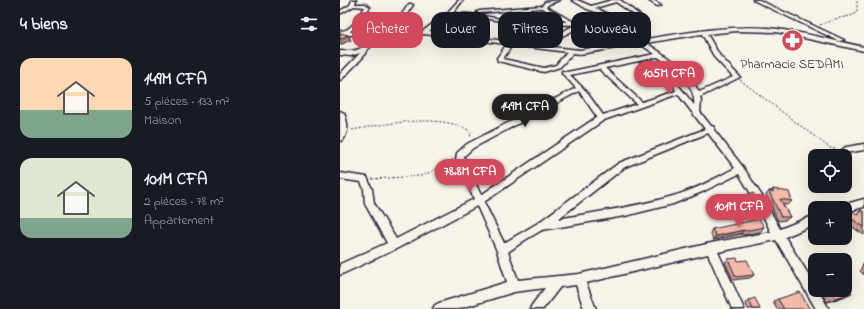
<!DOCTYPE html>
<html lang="fr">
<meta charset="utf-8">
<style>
body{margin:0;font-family:"Indie Flower",sans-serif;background:#242831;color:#f1f3f6;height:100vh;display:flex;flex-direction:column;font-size:15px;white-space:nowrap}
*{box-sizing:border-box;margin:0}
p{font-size:13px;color:#9ea1a6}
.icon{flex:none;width:22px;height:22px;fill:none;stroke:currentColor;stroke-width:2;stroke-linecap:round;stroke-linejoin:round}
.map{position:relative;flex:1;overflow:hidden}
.side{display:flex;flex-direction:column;background:#171b24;width:340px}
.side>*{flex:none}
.banner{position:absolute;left:12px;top:12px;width:380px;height:36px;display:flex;gap:8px}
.tools{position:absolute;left:468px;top:149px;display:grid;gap:8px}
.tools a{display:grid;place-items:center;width:44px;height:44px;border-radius:8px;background:#171b24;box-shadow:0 4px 16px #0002;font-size:20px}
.price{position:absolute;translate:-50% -34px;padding:0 9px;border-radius:14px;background:#d1495b;color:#fff;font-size:13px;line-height:26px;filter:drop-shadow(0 1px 2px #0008)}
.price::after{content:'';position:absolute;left:50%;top:24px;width:12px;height:9px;margin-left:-6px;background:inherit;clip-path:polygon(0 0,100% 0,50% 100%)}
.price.current{background:#222;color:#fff}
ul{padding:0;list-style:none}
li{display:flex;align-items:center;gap:12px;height:100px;padding:0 20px}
li span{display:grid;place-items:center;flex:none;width:112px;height:80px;border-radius:12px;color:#555}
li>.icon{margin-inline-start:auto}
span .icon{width:48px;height:48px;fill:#fffc;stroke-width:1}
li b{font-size:17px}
h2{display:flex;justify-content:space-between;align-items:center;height:48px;padding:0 20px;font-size:17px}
.chip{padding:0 14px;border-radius:12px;background:#171b24;box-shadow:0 4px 16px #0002;font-size:14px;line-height:36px}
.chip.current{background:#d1495b;color:#fff}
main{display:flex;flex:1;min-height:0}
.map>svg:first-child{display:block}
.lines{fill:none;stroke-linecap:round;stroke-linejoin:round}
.minor-casing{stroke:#22223b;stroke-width:3}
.path{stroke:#22223b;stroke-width:1;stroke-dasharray:2 2;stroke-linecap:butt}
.minor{fill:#f7f3e8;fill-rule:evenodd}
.wall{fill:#d0a090;stroke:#22223b}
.shaded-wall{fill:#a98275;stroke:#22223b}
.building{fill:#f2baa7;stroke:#22223b}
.labels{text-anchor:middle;stroke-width:4;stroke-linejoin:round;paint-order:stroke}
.far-poi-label{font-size:13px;fill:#22223b;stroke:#f7f3e8}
</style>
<main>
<section class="side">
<h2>4 biens<svg class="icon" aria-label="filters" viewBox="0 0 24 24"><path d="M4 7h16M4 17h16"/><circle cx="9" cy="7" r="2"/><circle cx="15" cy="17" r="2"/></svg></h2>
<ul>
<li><span style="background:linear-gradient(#ffd9b3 65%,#7fa58c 0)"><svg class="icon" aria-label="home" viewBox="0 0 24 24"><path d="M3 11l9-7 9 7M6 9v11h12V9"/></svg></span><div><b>149M CFA</b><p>5 pièces · 133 m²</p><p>Maison</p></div></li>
<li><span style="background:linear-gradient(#dfe7d0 75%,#7fa58c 0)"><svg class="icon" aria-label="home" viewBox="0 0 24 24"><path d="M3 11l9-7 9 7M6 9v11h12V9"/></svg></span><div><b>101M CFA</b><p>2 pièces · 78 m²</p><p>Appartement</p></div></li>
</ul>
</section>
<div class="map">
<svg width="524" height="309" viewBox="0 0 524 309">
<rect width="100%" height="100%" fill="#f7f3e8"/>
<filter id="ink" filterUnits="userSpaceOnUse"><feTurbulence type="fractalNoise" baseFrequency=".025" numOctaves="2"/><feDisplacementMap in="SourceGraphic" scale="8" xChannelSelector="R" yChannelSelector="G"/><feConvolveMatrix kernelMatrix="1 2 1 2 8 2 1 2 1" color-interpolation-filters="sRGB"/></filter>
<g filter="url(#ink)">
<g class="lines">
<defs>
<path id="minor" d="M12 0H16L15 4H25L30 7 10 32 50 31 69 4H71L73 5 55 31H83L107 13 119 0H123L113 13 131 14 173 21 227 22 202 8 139 13 137 12 139 11 202 6 205 2 220 0 209 4 206 7 236 23V25L259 13 247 9 232 0H237L251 6 272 0H280L303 18 302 23 291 30 288 42C334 35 391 23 437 29 466 33 495 41 524 47V51L436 32 397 31 367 34 380 56 400 77 360 97 361 101 360 112 371 126 374 127V130L403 167 422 196 440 229 475 215V224L445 237 475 285V290H478L489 309H476L436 240 378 252 404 309H392L368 254 246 283 256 309H244L236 285 220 287 203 309H190L192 305 205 288 174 292 118 309H93L95 305 99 303 167 282 157 251 137 206 58 248 0 275V264L47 243 25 204 24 189 21 182 0 179V173L27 177 32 189 34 203 56 239 134 199 116 160 117 153 127 144 236 88 222 73V71L227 72 315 54 300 44 240 54 233 53 220 67 204 72 158 61 157 58 167 44 84 34 44 35 27 50 23 57 2 79 0 80V74L20 53 11 56 0 55V51C19 53 25 46 38 35H0V31C11 32 20 15 25 7L14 6 0 14V11L10 5ZM276 2 299 18 298 21 289 27 279 19 255 8ZM110 15 131 16 173 23 235 25 196 45 89 31ZM263 15 275 21 286 29 283 43 240 50 203 46ZM362 34 375 58 393 77 359 92C348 71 326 55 306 43ZM172 45 227 52 216 65 204 68 163 59ZM318 57 330 66 331 80 336 91 302 102 265 68ZM259 69 297 104 263 115 245 90 230 75ZM336 71C345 79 356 92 354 105L339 86ZM239 91 257 117 141 195 124 160V156L133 148ZM338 94 365 129 279 163 198 223 164 243 144 202 264 120ZM368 133 395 168C375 179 354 190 333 196 296 207 256 212 218 219L285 167ZM399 174 416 202 431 232 371 243 239 274 178 280 168 252 185 240 202 230 285 216 333 204 362 192Z
M308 0H313L321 5 317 6Z
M413 0H419L504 40 499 41Z
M0 111 4 113C8 123 9 131 3 140L0 141Z
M524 144V150L506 153 502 150 506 147Z
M524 199V207L505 212V208H500L502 205Z"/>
</defs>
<!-- minor casing -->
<use href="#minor" class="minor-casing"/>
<!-- path -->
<path class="path" d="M480 25 495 19 514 15 517 10V0
M26 28 40 15
M121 31 148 23
M400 80 490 148 498 150
M12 130C45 124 103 112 131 132L130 138
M32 179 80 176 91 172 113 159"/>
<!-- minor -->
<use href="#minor" class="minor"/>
</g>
<!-- wall -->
<path class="wall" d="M433 189 452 201 448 205 442 204 450 217 446 220 438 221 426 195 429 191H431Z
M395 198 417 207 399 213 392 203Z
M521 210 524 212V235L505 222V219L507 215 512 211 516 214Z
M424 227 420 232 402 235 401 234 373 240 370 233 372 229Z
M388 259 414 275 410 278 393 280 385 262Z
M524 261V275L520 271Z
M480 290H505L503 297 487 302Z
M438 299 467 309H437L433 301Z
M409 300 420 309H408L405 303Z"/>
<!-- shaded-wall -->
<path class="shaded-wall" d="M8 35 11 40 0 45V39Z
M420 203 417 207 399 213 402 208Z
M404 230 401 234 373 240 376 236Z
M512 293 503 297 487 302 496 298Z"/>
<!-- building -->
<path class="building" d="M0 33 8 35 0 39Z
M433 189 449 192 452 201 440 199 450 217H441L429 191 433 192Z
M413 193 420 203 402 208 395 198Z
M521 210 524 212V227L509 217 512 211 519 215Z
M419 219 424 227 405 231 404 230 376 236 372 229Z
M397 258 398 261 407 260 414 275 396 277 388 259Z
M505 283 512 293 496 298 491 290H505Z
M460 292 469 308 466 309H444L438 299Z
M415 298 420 309H413L409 300Z"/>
</g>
<!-- icons -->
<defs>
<symbol id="pharmacy-disc" viewBox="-11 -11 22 22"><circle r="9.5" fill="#d1495b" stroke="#f7f3e8"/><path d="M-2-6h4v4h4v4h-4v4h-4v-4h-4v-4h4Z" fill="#fff"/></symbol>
</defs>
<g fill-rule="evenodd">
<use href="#pharmacy-disc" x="440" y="28" width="25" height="25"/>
</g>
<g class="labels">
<!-- far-poi labels -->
<g class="far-poi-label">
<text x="452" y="68">Pharmacie SEDAMI</text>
</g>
</g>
</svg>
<div class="tools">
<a><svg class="icon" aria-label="locate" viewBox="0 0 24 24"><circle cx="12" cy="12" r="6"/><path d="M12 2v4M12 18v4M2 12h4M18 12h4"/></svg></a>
<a>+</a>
<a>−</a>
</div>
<b class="price" style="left:329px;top:95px">105M CFA</b>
<b class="price current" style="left:185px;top:128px">149M CFA</b>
<b class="price" style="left:130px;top:193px">78.8M CFA</b>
<b class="price" style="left:399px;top:228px">101M CFA</b>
<div class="banner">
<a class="chip current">Acheter</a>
<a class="chip">Louer</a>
<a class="chip">Filtres</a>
<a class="chip">Nouveau</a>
</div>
</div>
</main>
